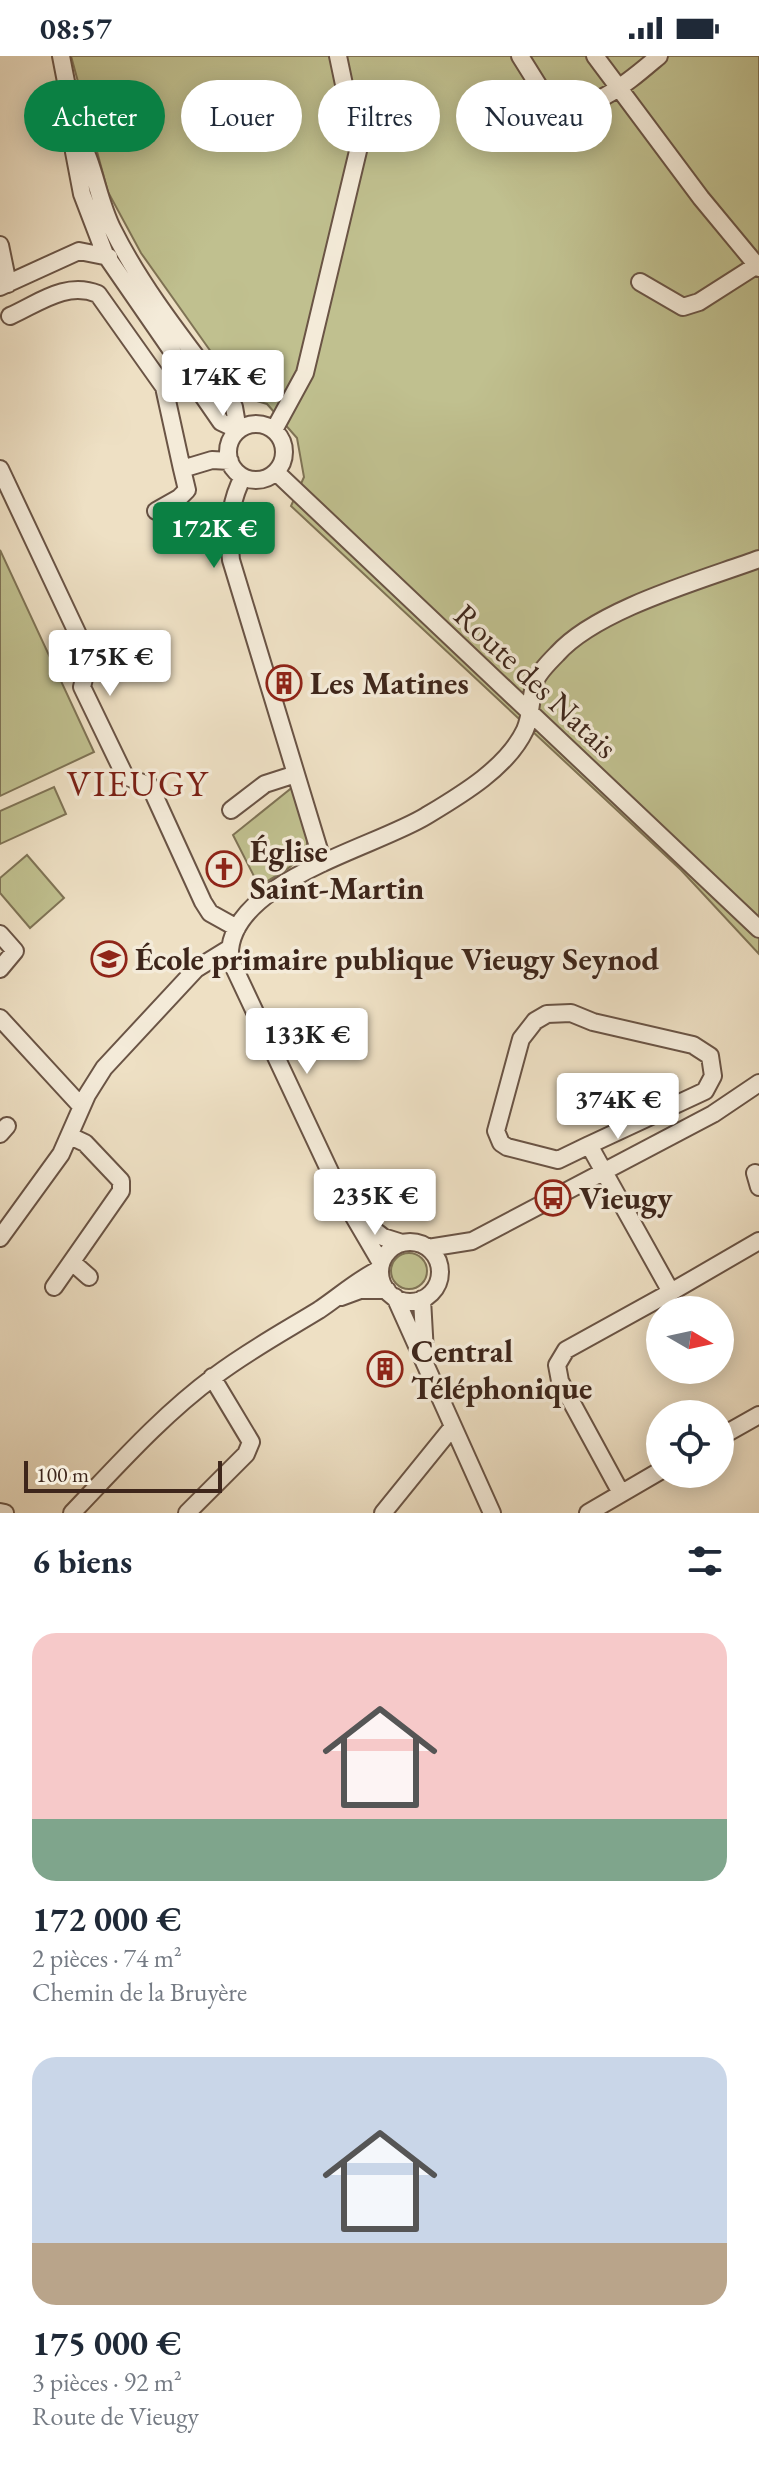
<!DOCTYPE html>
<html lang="fr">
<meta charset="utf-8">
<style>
body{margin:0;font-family:"EB Garamond",serif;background:#f6f6f7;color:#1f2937;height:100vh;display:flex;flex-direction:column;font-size:30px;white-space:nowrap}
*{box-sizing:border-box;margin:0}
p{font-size:26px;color:#747a83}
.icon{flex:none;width:44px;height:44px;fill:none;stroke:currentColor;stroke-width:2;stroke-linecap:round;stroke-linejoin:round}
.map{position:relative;height:1457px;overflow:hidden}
.panel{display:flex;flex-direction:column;background:#fff;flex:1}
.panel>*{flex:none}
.hud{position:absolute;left:24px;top:24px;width:712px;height:72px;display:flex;gap:16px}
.needle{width:52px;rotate:99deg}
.tools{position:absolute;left:646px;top:1240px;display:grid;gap:16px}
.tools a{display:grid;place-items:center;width:88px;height:88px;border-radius:50%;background:#fff;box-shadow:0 4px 20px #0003;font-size:40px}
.scale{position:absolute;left:24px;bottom:20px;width:198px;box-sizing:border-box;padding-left:8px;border:4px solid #3e261b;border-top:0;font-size:22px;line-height:28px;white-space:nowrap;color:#3e261b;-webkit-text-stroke:6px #f4ebd9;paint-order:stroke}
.price{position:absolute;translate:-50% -68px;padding:0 18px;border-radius:8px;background:#fff;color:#222;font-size:26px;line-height:52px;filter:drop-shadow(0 2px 4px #0008)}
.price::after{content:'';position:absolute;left:50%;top:48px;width:24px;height:18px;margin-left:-12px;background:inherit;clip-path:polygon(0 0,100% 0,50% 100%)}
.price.current{background:#0b8043;color:#fff}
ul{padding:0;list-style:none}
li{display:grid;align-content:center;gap:16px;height:424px;padding:0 32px}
li span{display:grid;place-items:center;height:248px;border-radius:24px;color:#555}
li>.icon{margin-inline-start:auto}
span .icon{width:144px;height:144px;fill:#fffc;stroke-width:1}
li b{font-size:34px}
h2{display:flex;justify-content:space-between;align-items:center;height:96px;padding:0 32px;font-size:34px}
.pill{padding:0 28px;border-radius:36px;background:#fff;box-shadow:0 4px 20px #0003;font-size:28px;line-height:72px}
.pill.current{background:#0b8043;color:#fff}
.status{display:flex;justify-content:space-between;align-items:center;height:56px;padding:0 40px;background:#fff;direction:ltr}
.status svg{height:22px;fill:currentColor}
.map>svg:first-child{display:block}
.green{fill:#c0c08f;stroke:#7f7355;stroke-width:2}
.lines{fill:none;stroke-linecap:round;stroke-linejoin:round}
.minor-casing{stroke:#6a5445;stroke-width:20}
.minor{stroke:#f4ebd9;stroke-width:16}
.labels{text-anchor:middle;stroke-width:7;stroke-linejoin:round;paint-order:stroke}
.street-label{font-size:32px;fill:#3e261b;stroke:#f4ebd9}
.poi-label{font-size:32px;font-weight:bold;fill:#3e261b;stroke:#f4ebd9;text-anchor:start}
.quarter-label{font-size:36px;letter-spacing:2px;fill:#7a1f14;stroke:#f4ebd9}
</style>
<div class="status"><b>08:57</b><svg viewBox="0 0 49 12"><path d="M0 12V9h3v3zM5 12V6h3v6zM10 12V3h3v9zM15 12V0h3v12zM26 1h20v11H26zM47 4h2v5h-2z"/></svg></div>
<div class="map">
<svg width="759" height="1457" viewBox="0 0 759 1457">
<rect width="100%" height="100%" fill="#eee0c4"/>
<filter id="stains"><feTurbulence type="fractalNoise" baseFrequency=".0025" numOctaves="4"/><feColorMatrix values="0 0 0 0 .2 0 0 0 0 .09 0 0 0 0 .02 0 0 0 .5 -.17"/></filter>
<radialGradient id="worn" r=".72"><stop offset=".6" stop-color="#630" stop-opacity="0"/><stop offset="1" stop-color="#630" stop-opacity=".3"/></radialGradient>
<!-- green -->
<path class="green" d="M71 0H759V898L681 814 291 450 304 421 297 382 267 348 243 341 141 197 108 136Z
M0 494 94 696 0 740Z
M294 730C312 796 321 794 259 830L233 779Z
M54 731 66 758 0 788V755Z
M27 799 64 842 30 872 0 837V822Z
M391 1215a18 18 0 1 1 36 0a18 18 0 1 1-36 0Z"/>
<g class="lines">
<defs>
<path id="minor" d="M61 0 76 77 74 96 82 138 105 198 221 366 238 374
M520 0 550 48C593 59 628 26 659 0
M595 0 701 142 759 212
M76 77C95 107 97 143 113 174 145 238 192 294 234 351L238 374
M0 189 8 228
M640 226 683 251 699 246 757 209
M0 231 79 195 109 201
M10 260C39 247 66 225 98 238L164 331 182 413 212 404 230 405
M228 396a28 28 0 1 1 56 0a28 28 0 1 1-56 0Z
M274 374 305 317 358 95 338 0
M0 413 89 602 82 631 125 720 150 730 203 846 210 857 237 872
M276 416 759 873
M243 421C229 447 228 475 231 504L323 807
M156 455 179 442 187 434 182 413
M231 754 265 728 296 718
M0 878 15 895 0 913
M0 962 81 1050
M0 1078 7 1070
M589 1089 705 1035 713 1020 710 1000 693 989 593 966 571 957 547 958 535 965 521 983 496 1075 501 1087 507 1091 558 1104 589 1089 671 1236 566 1294 557 1309 560 1325 621 1437
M755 1117 759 1131
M361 1164 383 1181 402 1187
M0 1182 61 1098 87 1039 104 1012 196 913 230 892
M380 1216a30 30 0 1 1 60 0a30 30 0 1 1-60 0Z
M428 1192 472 1185 713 1058 759 1027
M72 1206 89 1221
M381 1207 340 1137 230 903C224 827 374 792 426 760 461 739 507 712 525 674 532 658 530 642 535 626 538 617 550 605 557 598 597 553 702 524 759 503
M54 1231 121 1135V1125L85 1087 70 1080
M671 1236 759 1185
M341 1241 360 1234H387
M395 1241 492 1457
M422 1243 425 1297
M720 1381 759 1359
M0 1456 5 1457
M72 1457C117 1410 162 1359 215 1320 248 1295 283 1276 319 1254 340 1240 357 1224 380 1213
M187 1457 246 1398 251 1386 212 1321
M383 1457 451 1373
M588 1457 660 1415"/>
</defs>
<!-- minor casing -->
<use href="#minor" class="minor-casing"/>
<!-- minor -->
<use href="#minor" class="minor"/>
</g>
<!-- icons -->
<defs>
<symbol id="building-ring" viewBox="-11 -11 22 22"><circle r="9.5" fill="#f4ebd9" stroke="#8f2418" stroke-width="1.5"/><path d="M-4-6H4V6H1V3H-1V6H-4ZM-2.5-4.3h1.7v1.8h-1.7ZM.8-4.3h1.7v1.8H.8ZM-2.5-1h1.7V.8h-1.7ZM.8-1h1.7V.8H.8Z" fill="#8f2418"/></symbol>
<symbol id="church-ring" viewBox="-11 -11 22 22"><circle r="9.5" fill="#f4ebd9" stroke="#8f2418" stroke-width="1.5"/><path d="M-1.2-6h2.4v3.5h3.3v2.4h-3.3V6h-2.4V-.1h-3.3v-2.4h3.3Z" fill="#8f2418"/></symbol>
<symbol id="school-ring" viewBox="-11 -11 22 22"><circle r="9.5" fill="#f4ebd9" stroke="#8f2418" stroke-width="1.5"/><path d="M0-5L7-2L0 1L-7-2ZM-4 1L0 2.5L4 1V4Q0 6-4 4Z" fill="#8f2418"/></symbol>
<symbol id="bus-ring" viewBox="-11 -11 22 22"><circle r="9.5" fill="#f4ebd9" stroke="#8f2418" stroke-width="1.5"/><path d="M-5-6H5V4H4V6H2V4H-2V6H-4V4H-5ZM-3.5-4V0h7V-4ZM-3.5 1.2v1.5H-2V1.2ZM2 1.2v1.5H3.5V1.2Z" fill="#8f2418"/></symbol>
</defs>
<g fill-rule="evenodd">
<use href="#building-ring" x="264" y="607" width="40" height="40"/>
<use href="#church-ring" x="204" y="793" width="40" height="40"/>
<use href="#school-ring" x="89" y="883" width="40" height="40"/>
<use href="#bus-ring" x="533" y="1122" width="40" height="40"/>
<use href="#building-ring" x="365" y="1293" width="40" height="40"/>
</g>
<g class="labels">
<!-- street labels -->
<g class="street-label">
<text transform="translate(536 625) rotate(43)" y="11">Route des Natais</text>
</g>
<!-- poi labels -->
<g class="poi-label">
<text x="310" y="638">Les Matines</text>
<text x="250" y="806">Église<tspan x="250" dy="37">Saint-Martin</tspan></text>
<text x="135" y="914">École primaire publique Vieugy Seynod</text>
<text x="579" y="1153">Vieugy</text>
<text x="411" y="1306">Central<tspan x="411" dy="37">Téléphonique</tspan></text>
</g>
<!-- quarter labels -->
<g class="quarter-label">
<text x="138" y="740">VIEUGY</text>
</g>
</g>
<rect width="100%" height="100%" filter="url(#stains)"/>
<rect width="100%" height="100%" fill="url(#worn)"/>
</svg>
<div class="tools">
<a><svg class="needle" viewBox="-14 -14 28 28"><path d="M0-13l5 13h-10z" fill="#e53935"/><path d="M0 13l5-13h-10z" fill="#747a83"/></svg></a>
<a><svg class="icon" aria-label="locate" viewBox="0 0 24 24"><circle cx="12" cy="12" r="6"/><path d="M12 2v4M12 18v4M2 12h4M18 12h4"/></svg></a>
</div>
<div class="scale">100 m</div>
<b class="price" style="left:223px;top:362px">174K €</b>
<b class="price current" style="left:214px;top:514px">172K €</b>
<b class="price" style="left:110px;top:642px">175K €</b>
<b class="price" style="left:307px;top:1020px">133K €</b>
<b class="price" style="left:618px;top:1085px">374K €</b>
<b class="price" style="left:375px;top:1181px">235K €</b>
<div class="hud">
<a class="pill current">Acheter</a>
<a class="pill">Louer</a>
<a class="pill">Filtres</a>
<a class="pill">Nouveau</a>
</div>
</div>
<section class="panel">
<h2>6 biens<svg class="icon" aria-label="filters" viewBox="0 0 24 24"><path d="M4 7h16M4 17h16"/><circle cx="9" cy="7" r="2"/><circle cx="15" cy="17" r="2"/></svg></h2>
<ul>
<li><span style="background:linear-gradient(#f6c9c9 75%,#7fa58c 0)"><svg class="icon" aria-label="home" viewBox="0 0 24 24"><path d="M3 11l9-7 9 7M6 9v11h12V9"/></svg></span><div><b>172 000 €</b><p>2 pièces · 74 m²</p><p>Chemin de la Bruyère</p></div></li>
<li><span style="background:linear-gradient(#c9d6e8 75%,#b9a48a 0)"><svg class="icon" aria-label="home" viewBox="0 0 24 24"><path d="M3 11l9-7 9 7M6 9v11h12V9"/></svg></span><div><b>175 000 €</b><p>3 pièces · 92 m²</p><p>Route de Vieugy</p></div></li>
</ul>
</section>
